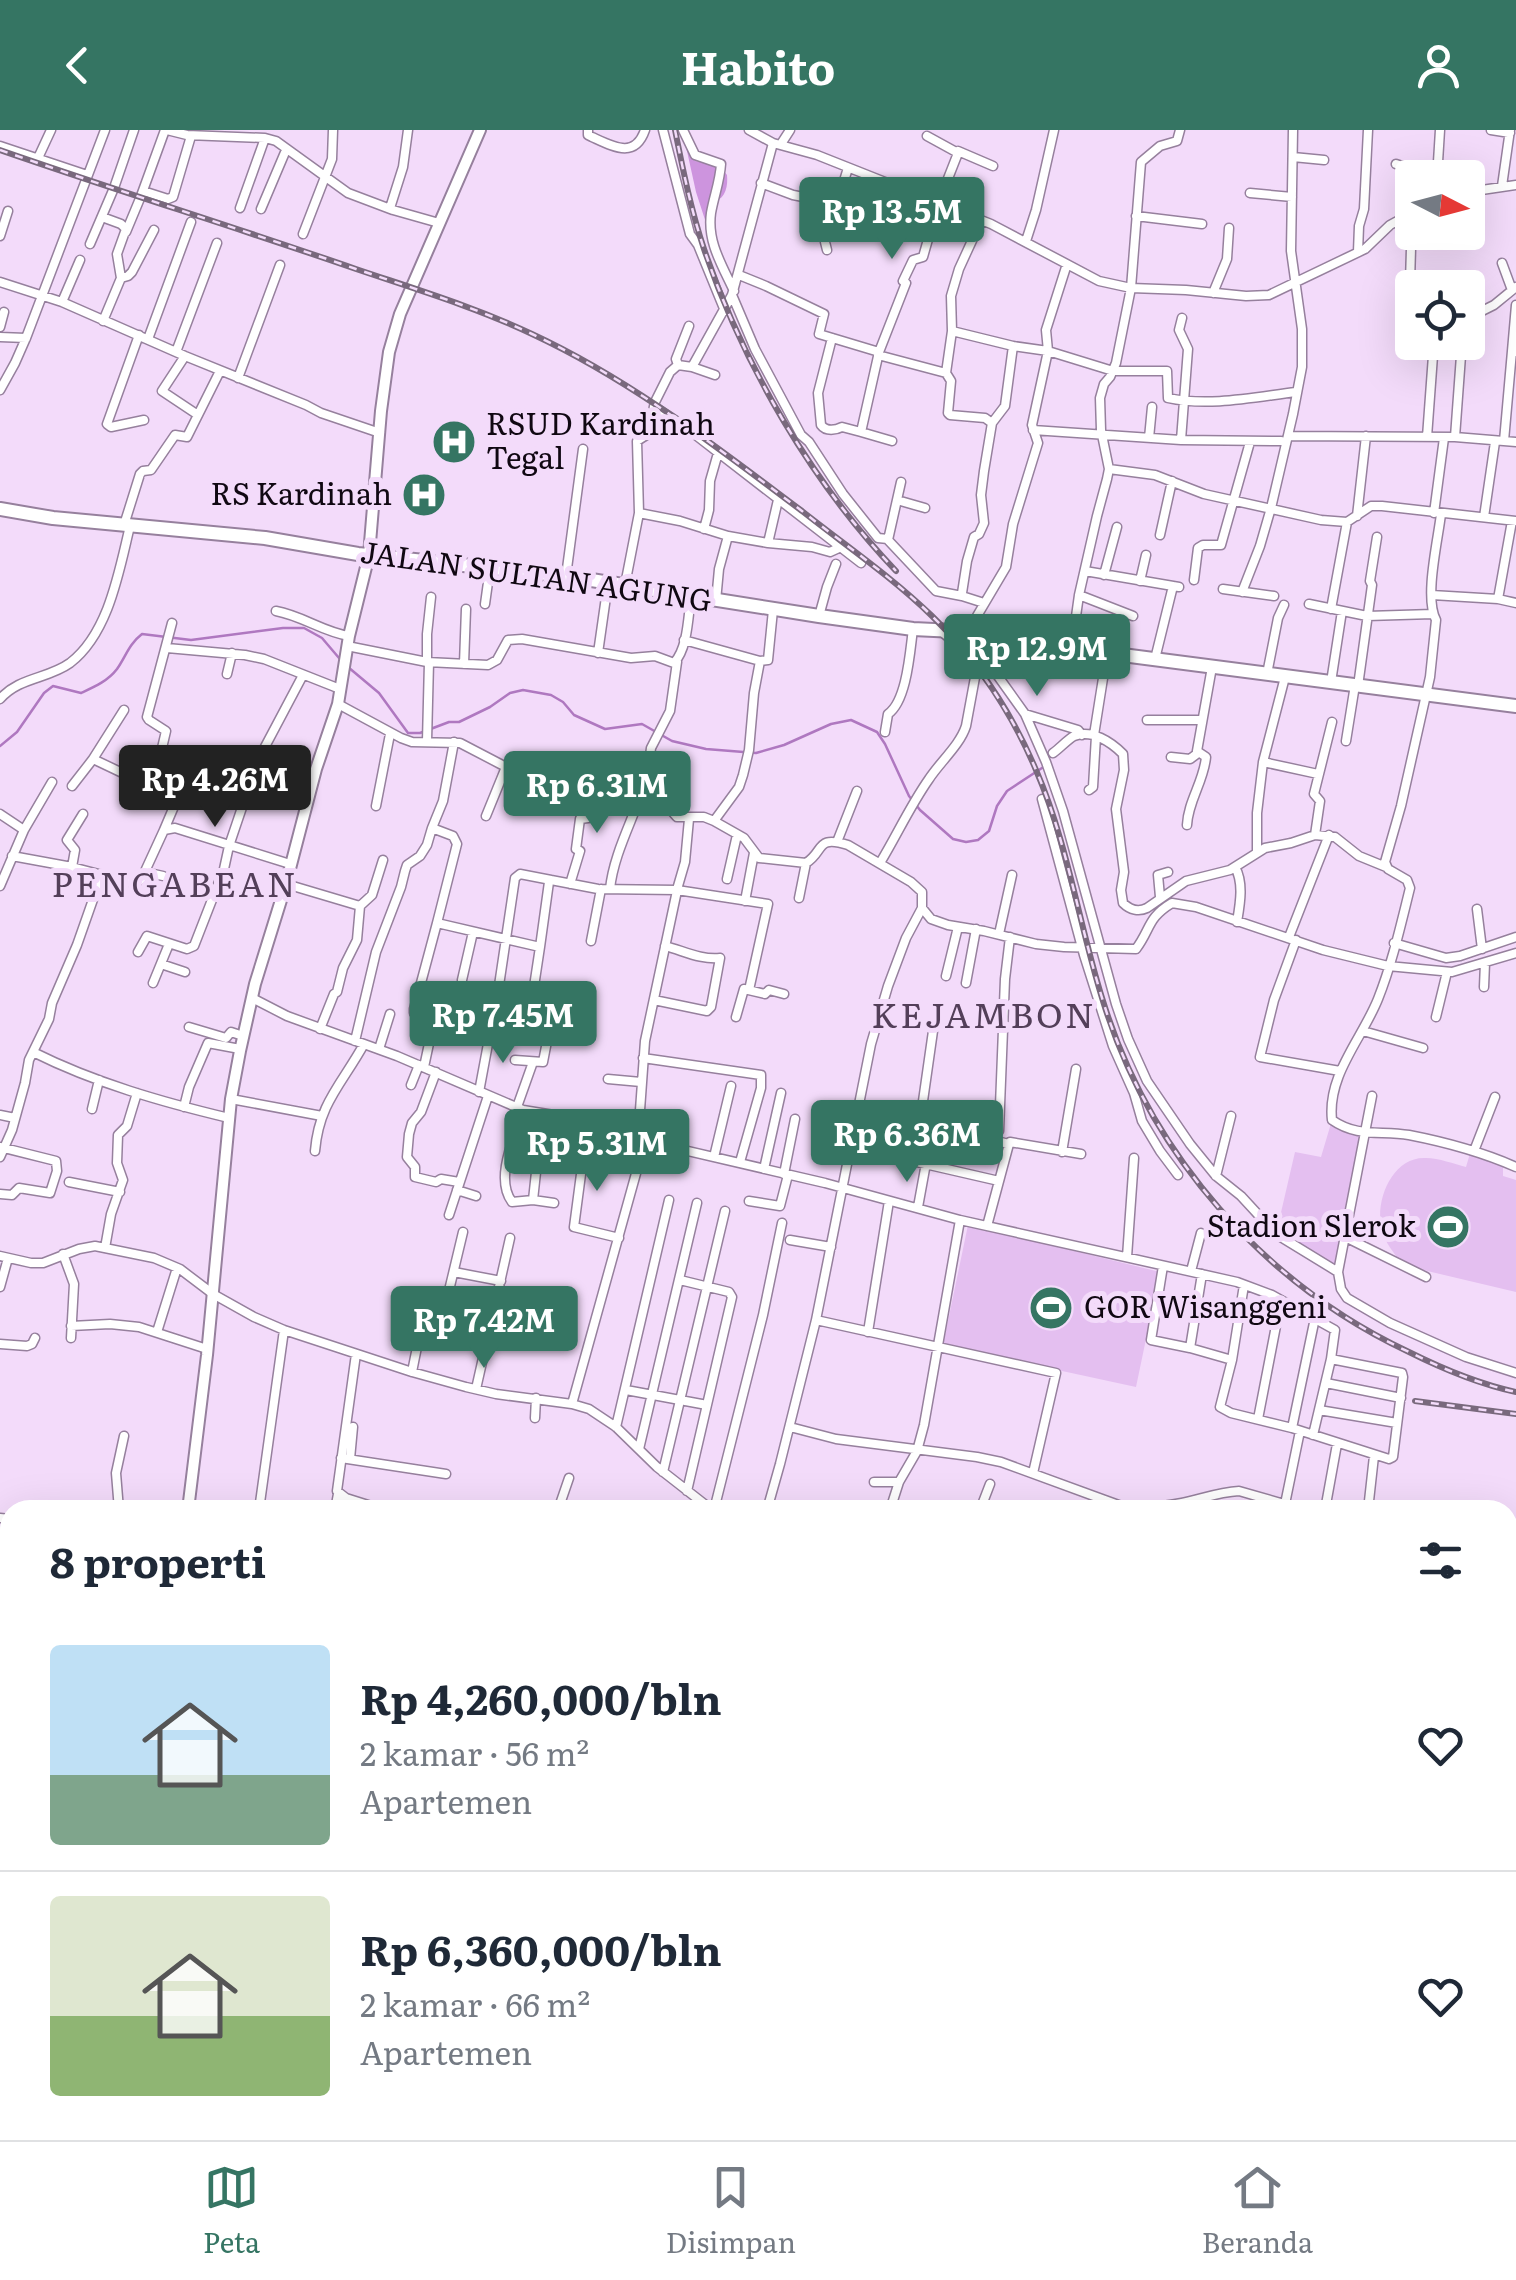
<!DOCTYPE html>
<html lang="id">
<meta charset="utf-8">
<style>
body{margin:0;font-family:Literata,serif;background:#f6f6f7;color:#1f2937;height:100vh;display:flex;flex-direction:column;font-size:38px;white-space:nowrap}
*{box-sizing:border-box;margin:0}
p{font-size:32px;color:#747a83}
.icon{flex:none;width:55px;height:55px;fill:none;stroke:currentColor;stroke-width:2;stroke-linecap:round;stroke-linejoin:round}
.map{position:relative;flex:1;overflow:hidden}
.sheet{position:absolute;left:0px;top:1370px;width:1518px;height:640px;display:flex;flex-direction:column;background:#fff;border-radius:30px 30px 0 0;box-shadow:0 10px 40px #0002}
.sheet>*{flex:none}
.needle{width:65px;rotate:96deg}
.controls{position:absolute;left:1395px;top:30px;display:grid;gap:20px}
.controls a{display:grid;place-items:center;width:90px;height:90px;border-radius:10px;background:#fff;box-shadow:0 10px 40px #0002;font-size:50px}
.price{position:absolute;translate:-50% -85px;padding:0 22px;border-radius:10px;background:#357563;color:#fff;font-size:32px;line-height:65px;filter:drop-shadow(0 2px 5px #0008)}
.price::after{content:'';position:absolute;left:50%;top:60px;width:30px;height:22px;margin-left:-15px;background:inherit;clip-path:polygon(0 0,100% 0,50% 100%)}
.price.on{background:#222;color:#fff}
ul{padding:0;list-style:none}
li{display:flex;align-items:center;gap:30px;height:250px;padding:0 50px}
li+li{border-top:2px solid #e0e1e3}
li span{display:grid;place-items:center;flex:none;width:280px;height:200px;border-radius:10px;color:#555}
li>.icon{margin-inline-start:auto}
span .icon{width:120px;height:120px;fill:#fffc;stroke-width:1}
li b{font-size:42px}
h2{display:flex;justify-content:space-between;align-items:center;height:120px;padding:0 50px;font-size:42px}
header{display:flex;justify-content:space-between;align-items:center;height:130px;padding:0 50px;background:#357563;color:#fff;font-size:45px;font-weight:700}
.menu{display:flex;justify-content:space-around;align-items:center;height:140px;border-top:2px solid #e0e1e3;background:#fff;font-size:28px;color:#747a83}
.menu a{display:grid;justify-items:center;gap:5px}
.menu .on{color:#357563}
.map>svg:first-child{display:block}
.green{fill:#e4bff0}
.forest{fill:#cd94de}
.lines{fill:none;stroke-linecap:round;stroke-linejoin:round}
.stream{stroke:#af78c0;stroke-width:2.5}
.river{stroke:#af78c0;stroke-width:11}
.minor-casing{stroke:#96809d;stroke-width:11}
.secondary-casing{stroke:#96809d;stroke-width:14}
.trunk-casing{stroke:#96809d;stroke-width:16}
.minor{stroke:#fff;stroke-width:8}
.secondary{stroke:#fff;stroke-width:10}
.trunk{stroke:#fff;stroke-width:12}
.rail-casing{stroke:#79697d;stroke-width:6}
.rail{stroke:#f3dbfa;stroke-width:2.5;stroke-dasharray:8;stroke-linecap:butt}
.labels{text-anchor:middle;stroke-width:10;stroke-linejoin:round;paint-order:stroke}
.poi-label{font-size:30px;fill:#100812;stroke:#f3dbfa;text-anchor:start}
.street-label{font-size:30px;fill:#100812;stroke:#f3dbfa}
.quarter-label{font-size:35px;letter-spacing:2.5px;fill:#533f59;stroke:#f3dbfa}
</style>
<header><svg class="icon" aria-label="back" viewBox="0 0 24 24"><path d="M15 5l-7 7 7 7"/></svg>Habito<svg class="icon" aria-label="person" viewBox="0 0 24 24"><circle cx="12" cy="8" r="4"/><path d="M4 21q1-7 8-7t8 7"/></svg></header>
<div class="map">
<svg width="1516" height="2010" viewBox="0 0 1516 2010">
<rect width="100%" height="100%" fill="#f3dbfa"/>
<!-- green -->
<path class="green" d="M1332 990 1366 1004 1338 1142 1276 1104 1295 1022 1321 1027Z
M1471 1020 1503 1032V1046L1516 1050V1162L1402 1135C1395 1123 1385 1114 1382 1100 1374 1072 1392 1026 1426 1028 1439 1028 1454 1034 1466 1037Z
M968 1095 1160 1142 1136 1257 943 1215Z"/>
<!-- forest -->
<path class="forest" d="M685 12 695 31 718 34 727 45C728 56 726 67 715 72L707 96 696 62Z"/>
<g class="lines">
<!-- stream -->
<path class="stream" d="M348 537 379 563 408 603H420L449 592H459L490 577 510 563 523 560 551 565 563 572 574 585 605 599 642 594 672 611 706 619 756 623 784 615 831 594 851 590 877 602 885 614 909 666 920 680 953 709 966 712 978 710 989 701 997 676 1007 661 1045 636
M0 616 17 602 44 563 53 556 81 563C94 557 108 551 117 539 126 526 129 514 142 504L191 510 283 498H304L322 508 339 528"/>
<!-- river -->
<path class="river" d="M0 1580 10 1585
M1508 1863 1516 1866
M0 1962 10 1994
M12 2000 15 2010"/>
<defs>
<path id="minor" d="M167 0 187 5 265 8 276 11 348 63 393 80 439 93
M588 0V5L592 7C614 17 635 29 645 0
M663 0 690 104 698 115 725 181
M683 0 695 25 721 34C720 51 714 66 711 83 707 112 722 135 734 161
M749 0 773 13 817 25 991 94 1099 151 1131 158 1186 160 1246 166 1269 165 1365 119 1390 95 1412 83
M1491 0 1510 3
M781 14 790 0
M0 16 87 45
M958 21 993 36
M1293 27 1324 30
M38 28 51 0
M1396 34 1417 41 1437 44
M1437 48 1440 0
M761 53 793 65 824 71
M1502 56 1510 0
M143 61 168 69 173 67 191 6
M1468 62 1516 55
M1250 63 1292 67
M240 78 265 8
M390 78 403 37 408 0
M261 79 286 20
M1136 86 1202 94
M102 87 121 94 126 99 117 124 121 148 103 191
M981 91 959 139 951 166 952 201 946 243 951 251 948 283 950 285 985 288 992 293
M126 102 141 66 165 0
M303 104 332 29 333 0
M0 106 8 81
M1026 111 1036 80 1054 0
M90 114 114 58 134 0
M827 120 825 112 848 38
M1358 122 1359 96 1364 79 1368 0
M1502 133 1512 160
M739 145 766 156 824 184 819 204 879 222
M121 148 128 146 132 142 154 100
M0 152 62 172 185 226 306 275 321 283 380 303
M1213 163 1227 129 1229 98
M732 165 755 219 801 305 809 312 843 364 878 408 888 409
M62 172 80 130
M1409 186 1412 85
M1468 188 1494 175 1516 157
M0 197 4 182
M952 201 1013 216 1048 221 1113 241H1167L1168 268C1209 277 1255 267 1296 262
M139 205 107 294 111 297 144 290
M0 207 26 208
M832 208 818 263 821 295C826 302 836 300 842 297L861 302 879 222 906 153 903 151 913 130 923 127 938 74 958 23 927 6
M148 209 191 92
M1512 221 1516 175
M176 222 217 113
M878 225 946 243
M185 226 162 261 198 285
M678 235 676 229 689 196
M692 237 715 245
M238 248 280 135
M0 260 15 233 26 208 105 0
M655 277 684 296 861 433
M1033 300 1181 310 1281 311
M861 302 892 311
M1288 306 1455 307 1516 312
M1427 307 1434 212
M1455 307 1462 212
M1149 308 1152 277
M1181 310 1188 219 1179 200 1182 188
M1504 311 1512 221 1516 222
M1109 339 1155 345 1204 364 1321 390 1347 392 1371 376H1382L1516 391
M901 352 888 410 936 461 962 466
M897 370 925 378
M639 383 680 391 728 406 719 439 716 471
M1434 383 1444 308
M1441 384C1438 410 1424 468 1436 490L1430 547 1401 676 1385 732 1388 739 1407 750 1410 758C1401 794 1392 834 1378 869 1362 909 1327 945 1332 990 1358 1008 1381 1000 1409 1005 1445 1012 1482 1022 1516 1037
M1357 386 1366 306
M1484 387 1495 312
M124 395 140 344 143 341 151 340 175 305 187 307 220 241
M704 399 709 380 710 351 718 323
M1160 405 1172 351
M728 406 768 413 812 417 830 422 841 417
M768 413 778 370
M1085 441 1179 457
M1104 445 1117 397
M566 446 583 319
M1194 450 1198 418 1203 415H1221L1250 312
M1140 451 1146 425
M625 455 639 383 637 311 648 304 655 272 670 242 678 235 692 237 732 165 773 13
M1223 459 1274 466
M1242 462 1260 416 1271 378 1293 284 1302 237V199L1291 121 1293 0
M1079 465 1133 486
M1432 465 1498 469 1516 473
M1498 469 1512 391
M984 473 962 466V463L967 431 974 407 979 404 984 393 981 365 984 341 992 293 1005 276 1013 216
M485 474 490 438
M1309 474 1367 486 1433 484
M1331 479 1347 392
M276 481C303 486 323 502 349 506
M819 486 827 457 836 434
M976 502 977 486 1006 437 1013 394 1038 313 1032 295 1048 221 1046 200 1067 134
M998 505 995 542 1025 584 1078 600 1082 605
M684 510 760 531
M1072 515 1079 465 1097 386 1107 349 1109 339 1101 300 1100 268 1104 254 1110 247 1116 233 1131 158 1141 32 1160 16 1177 11 1180 0
M347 516 427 532 488 535 497 530 508 510 522 509 631 528 655 526 674 533C688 518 688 487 691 467
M167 518 245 525 264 529 340 559
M598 523 608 453
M1155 529 1173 456
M427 532V504L431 467
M464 534 466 479
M227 544 232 523
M1267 544 1278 488 1284 475
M1331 552 1342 481
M1358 556 1372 455 1370 451 1377 407
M0 569C19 547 48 549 70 533 109 503 119 441 130 396
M338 574 401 608 412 612 460 613 506 637 536 648 564 653 588 647 644 660 661 669 677 687H704L714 691 744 708 759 728 806 733C825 721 815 705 848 715L911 752 922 762V778L906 808 888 856 871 914 816 1190 780 1334 767 1380
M124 580 93 629 135 649 181 659
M1025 584 1046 632 1063 681 1116 874 1128 909 1147 951 1190 1014 1216 1046 1241 1066 1276 1104 1338 1142
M1147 590H1202
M885 602 888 584C907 571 910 521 913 499
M1094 605 1107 523
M427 611 429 532
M1346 611 1355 555
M454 612 443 671 432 698 453 706 457 714 437 793 540 817 528 896
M1053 623C1060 618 1067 610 1074 606 1092 599 1111 612 1123 624L1124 640 1116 679 1124 742 1121 760 1123 773C1130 780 1139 782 1147 778L1186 751 1230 740 1265 718 1291 713 1315 705 1335 707 1359 726 1386 737
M650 626 651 618 670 581 677 532
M1171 627 1190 629 1198 623
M1263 632 1318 644
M158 635 166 601 149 590 147 587 172 493
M72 656 93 629
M1089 660 1093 657 1096 606
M1042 669 1084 825 1113 916 1134 963 1142 991 1160 1021 1178 1045
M564 673 566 653
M376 676 390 604
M0 684 24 700
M83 684 67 710 75 720 72 737 133 753 141 750 164 700 175 698 290 734
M486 686 506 637
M714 691 739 657 743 645 749 620 754 563 760 531 768 530 773 480
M1187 695C1188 671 1204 651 1206 627L1197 621 1212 537
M164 700 186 648
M1315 705 1320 671 1314 664 1332 592
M837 712 857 661
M1257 721V683L1263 632 1285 547
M12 726 72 737
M880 733C897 705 910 676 929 649 940 632 960 615 966 596L976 542 954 512 942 502
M1235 737C1244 753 1240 774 1237 792
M145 742 163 746
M727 749 737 705
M286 754 360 776 372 765 383 730
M570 754 580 721 576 719 580 689 588 688 600 650
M0 756 24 700 52 652
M610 759C614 719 639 680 648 641
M1160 767 1158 745 1168 742
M799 768 806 733
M745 771 754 723
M922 778 931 789 948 795 984 801 1036 814 1064 817 1136 819C1151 799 1147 788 1172 773L1196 777 1323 820 1388 836 1452 842 1516 823
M1477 779 1482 819
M999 804 1012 745
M1289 807 1329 705
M1296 810 1274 870 1260 927 1340 941
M591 811 601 759
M1394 813 1446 828 1460 826 1516 807
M540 817 549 752 551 750 598 759 677 760 768 774 749 860
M138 822 147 806 187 819 194 816 224 739 229 716 258 630 303 545
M161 834 185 842
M946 846 958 797
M462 850 473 802
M153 853 169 814
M966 853 976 799
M1484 857 1485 833
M252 868 287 886 397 926 523 980 578 989 645 1011 825 1053 960 1090
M654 870 707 881 711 877 720 828C701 830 684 821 665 816
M736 887 744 859 765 864 769 860 784 864
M1436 887 1447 842
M189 897 226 908 231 902 243 906
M320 899 334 864 337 862 343 838 357 810 360 776
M1363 901 1423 918
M355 911 376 822 401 757 405 741 407 735 420 726 427 715 432 698
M379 919 390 884
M33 922C95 953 162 972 229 988
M643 928 761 945V958L740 1032
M515 930 543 932 548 906 546 900 540 897 494 889 515 748 520 744 551 750
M424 937 434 890C429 884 420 887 414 883V879L437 793
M436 942 421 982 412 993 409 1004 407 1027 415 1037V1047L436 1052 441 1049 459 1052
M608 949 641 952
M411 955 419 935
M479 962 490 903
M1372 966 1338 1142 1341 1159 1347 1168 1390 1193 1466 1227 1516 1243
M231 969 322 986
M184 977 189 957 208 913 240 919
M517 977 533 932
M859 978 1009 1014 987 1096
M92 979 99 950
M523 980C515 1006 494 1048 512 1072L533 1070 554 1073
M0 985 15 988
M920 992 934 894
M999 1001 1005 849 1010 807
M638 1008 645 911 678 756 685 732 689 689
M585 1014 574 1097 619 1108
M1009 1014 1010 1012 1081 1024
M0 1017 56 1031 57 1041 50 1063 19 1058 12 1065 0 1064
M851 1017 999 1051
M315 1021C319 973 342 954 364 914
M1474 1021 1495 967
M1062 1022 1076 939
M0 1027 12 1000 25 953 29 930 49 889 52 873 77 815 102 744
M714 1027 731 956
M764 1039 781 963
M784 1044 795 989
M1216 1046 1231 986
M69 1052 120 1062
M457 1060 476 1066
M533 1070 537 1033 543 1019H557L563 987
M749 1071 780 1076 788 1045
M918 1077 933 995
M449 1085 488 966
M1345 1107 1426 1147
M790 1110 831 1117
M105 1118 111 1084 123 1050 117 1033 118 1005 127 996 137 963
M63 1124 74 1154 71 1208
M0 1126 31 1133H43L79 1119 95 1116 154 1128 180 1139 213 1164 254 1187 284 1200 412 1242 466 1257 496 1264 572 1274 589 1279 616 1297 657 1337 712 1380
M1127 1127 1134 1028
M1163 1136 1151 1210 1190 1218
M1191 1141 1201 1103
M454 1142 501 1151
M1202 1144 1190 1218 1232 1230
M680 1150 729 1162 732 1167 687 1361
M1244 1155 1232 1230 1220 1277 1231 1283 1292 1298 1315 1188
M0 1157 8 1128
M446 1173 463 1102
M409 1184 420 1187 422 1192 412 1242
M816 1190 1056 1243 1033 1343
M71 1196 110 1194 139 1197 207 1219
M157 1202 177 1138
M868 1202 889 1071
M0 1214 27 1216 32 1214 35 1208
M356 1224 337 1361 346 1368 384 1380
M1326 1253 1401 1268
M476 1259 510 1108
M626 1260 707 1275
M572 1274 645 1011
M1319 1280 1397 1293
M535 1288 536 1268
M1258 1289 1281 1170
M616 1297 669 1070
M790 1297 836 1309 977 1327 1001 1332 1124 1377C1143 1378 1163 1377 1182 1373 1201 1369 1219 1362 1239 1361L1305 1380
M1292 1298 1389 1329 1393 1327 1403 1247 1402 1243 1331 1229
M639 1319 697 1073
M341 1328 446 1344
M350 1329 353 1297
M663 1342 725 1081
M874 1352H899
M1285 1374 1300 1301
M119 1380 116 1343 124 1306
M259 1380 284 1200
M335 1380 338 1364
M558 1380 569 1348
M714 1380 763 1185 782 1093
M890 1380 899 1352 917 1321 924 1295 960 1090 1237 1152 1272 1165 1335 1200 1331 1229 1313 1305
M980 1380 990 1354
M1325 1380 1337 1314
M1368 1380 1374 1326
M0 1388 10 1389
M1508 1439 1516 1441
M0 1533 10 1540
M1508 1594 1516 1596
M1508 1671 1516 1665
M0 1716 10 1721
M0 1937 10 1940
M0 1944 10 1976
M282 2000 285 2007 297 2010
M490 2000 507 2002 511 2000
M739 2000 782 2010
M939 2000 978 2010
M1377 2000 1401 2010
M204 2002 205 2000
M164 2010 168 2000
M238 2010 242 2000
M310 2010 313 2000
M347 2010 350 2000
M385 2010 390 2000
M421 2010 423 2000
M540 2010 543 2000
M558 2010 559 2000
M590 2010 592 2000
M622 2010 625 2000
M639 2010 642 2000
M670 2010 673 2000
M698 2010 700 2000
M728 2010 730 2000
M831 2010 835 2000
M863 2010 866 2000
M893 2010 896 2000
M923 2010 926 2000
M991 2010 993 2000
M1034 2010 1037 2000
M1078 2010 1081 2000
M1112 2010 1115 2000
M1142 2010 1146 2000
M1173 2010 1176 2000
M1211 2010 1214 2000
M1249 2010 1252 2000
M1304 2010 1307 2000
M1336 2010 1339 2000
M1369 2010 1372 2000
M1441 2010 1444 2000"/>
<path id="secondary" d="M188 1380 207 1225 231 969 240 921 255 854 286 754 316 639 338 574 349 506 369 425 381 281 389 222 400 184 480 0
M64 2000 83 2010"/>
<path id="trunk" d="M0 379 53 388 265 408 358 424 566 446 819 486 913 499 976 502 1028 509 1107 523 1516 576"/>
</defs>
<!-- minor casing -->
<use href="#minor" class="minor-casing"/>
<!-- secondary casing -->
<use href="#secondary" class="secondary-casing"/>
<!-- trunk casing -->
<use href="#trunk" class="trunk-casing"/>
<!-- minor -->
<use href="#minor" class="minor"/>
<!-- secondary -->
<use href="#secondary" class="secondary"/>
<!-- trunk -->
<use href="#trunk" class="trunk"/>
<defs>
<path id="rail" d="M675 0C683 40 691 80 704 119 743 234 812 353 896 441
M0 20C118 61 238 98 356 139 415 159 475 177 532 204 631 250 715 316 802 381 845 415 892 447 932 486 976 529 1012 583 1036 640 1068 714 1079 795 1103 871 1150 1024 1264 1154 1409 1222 1443 1239 1479 1254 1516 1262
M1415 1271 1516 1284"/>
</defs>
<!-- rail casing -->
<use href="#rail" class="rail-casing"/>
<!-- rail -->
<use href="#rail" class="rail"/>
</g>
<!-- icons -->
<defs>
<symbol id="hospital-disc" viewBox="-11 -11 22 22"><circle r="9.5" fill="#357563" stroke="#f3dbfa"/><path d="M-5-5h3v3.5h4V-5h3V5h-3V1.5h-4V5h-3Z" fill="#fff"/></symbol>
<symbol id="stadium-disc" viewBox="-11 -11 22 22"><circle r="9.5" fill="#357563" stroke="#f3dbfa"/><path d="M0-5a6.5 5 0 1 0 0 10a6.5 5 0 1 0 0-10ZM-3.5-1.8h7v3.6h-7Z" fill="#fff"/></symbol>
</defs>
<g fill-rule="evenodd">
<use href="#hospital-disc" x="429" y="287" width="50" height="50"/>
<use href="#hospital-disc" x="399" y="340" width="50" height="50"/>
<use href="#stadium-disc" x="1423" y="1072" width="50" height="50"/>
<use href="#stadium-disc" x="1026" y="1153" width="50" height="50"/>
</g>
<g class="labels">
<!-- poi labels -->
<g class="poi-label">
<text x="486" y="305">RSUD Kardinah<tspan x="486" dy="34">Tegal</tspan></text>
<text x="392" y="375" text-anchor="end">RS Kardinah</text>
<text x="1416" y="1107" text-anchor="end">Stadion Slerok</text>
<text x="1084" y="1188">GOR Wisanggeni</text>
</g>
<!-- street labels -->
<g class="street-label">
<text transform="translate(536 447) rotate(8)" y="10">JALAN SULTAN AGUNG</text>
</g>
<!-- quarter labels -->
<g class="quarter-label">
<text x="175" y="767">PENGABEAN</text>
<text x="984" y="898">KEJAMBON</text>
</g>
</g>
</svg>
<div class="controls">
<a><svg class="needle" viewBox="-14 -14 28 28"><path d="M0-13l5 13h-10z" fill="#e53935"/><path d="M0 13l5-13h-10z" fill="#747a83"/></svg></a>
<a><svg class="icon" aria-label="locate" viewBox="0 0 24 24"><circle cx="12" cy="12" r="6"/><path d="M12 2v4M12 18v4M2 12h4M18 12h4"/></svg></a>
</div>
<b class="price" style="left:892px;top:132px">Rp 13.5M</b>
<b class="price" style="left:1037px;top:569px">Rp 12.9M</b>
<b class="price on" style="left:215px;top:700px">Rp 4.26M</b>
<b class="price" style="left:597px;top:706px">Rp 6.31M</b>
<b class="price" style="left:503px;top:936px">Rp 7.45M</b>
<b class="price" style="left:907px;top:1055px">Rp 6.36M</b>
<b class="price" style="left:597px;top:1064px">Rp 5.31M</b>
<b class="price" style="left:484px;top:1241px">Rp 7.42M</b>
<section class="sheet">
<h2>8 properti<svg class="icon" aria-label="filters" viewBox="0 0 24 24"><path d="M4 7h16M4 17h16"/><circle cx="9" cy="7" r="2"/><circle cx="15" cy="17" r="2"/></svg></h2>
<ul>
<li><span style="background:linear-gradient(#bfe0f5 65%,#7fa58c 0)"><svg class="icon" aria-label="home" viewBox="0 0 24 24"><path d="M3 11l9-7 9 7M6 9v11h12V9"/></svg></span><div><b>Rp 4,260,000/bln</b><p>2 kamar · 56 m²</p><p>Apartemen</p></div><svg class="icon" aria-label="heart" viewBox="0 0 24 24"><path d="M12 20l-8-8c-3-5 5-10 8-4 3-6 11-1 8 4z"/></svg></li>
<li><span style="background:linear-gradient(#dfe7d0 60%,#8fb573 0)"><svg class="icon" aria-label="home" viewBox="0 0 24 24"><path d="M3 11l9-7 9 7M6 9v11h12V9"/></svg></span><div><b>Rp 6,360,000/bln</b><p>2 kamar · 66 m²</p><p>Apartemen</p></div><svg class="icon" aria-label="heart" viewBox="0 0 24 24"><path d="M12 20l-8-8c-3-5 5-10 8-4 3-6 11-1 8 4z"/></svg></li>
</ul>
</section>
</div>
<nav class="menu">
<a class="on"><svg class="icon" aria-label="map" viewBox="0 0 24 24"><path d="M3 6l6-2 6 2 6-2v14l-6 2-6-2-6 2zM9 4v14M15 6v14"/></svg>Peta</a>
<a><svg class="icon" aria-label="saved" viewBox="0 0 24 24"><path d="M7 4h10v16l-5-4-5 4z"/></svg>Disimpan</a>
<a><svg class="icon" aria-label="home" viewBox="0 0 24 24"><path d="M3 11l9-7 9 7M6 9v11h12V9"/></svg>Beranda</a>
</nav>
